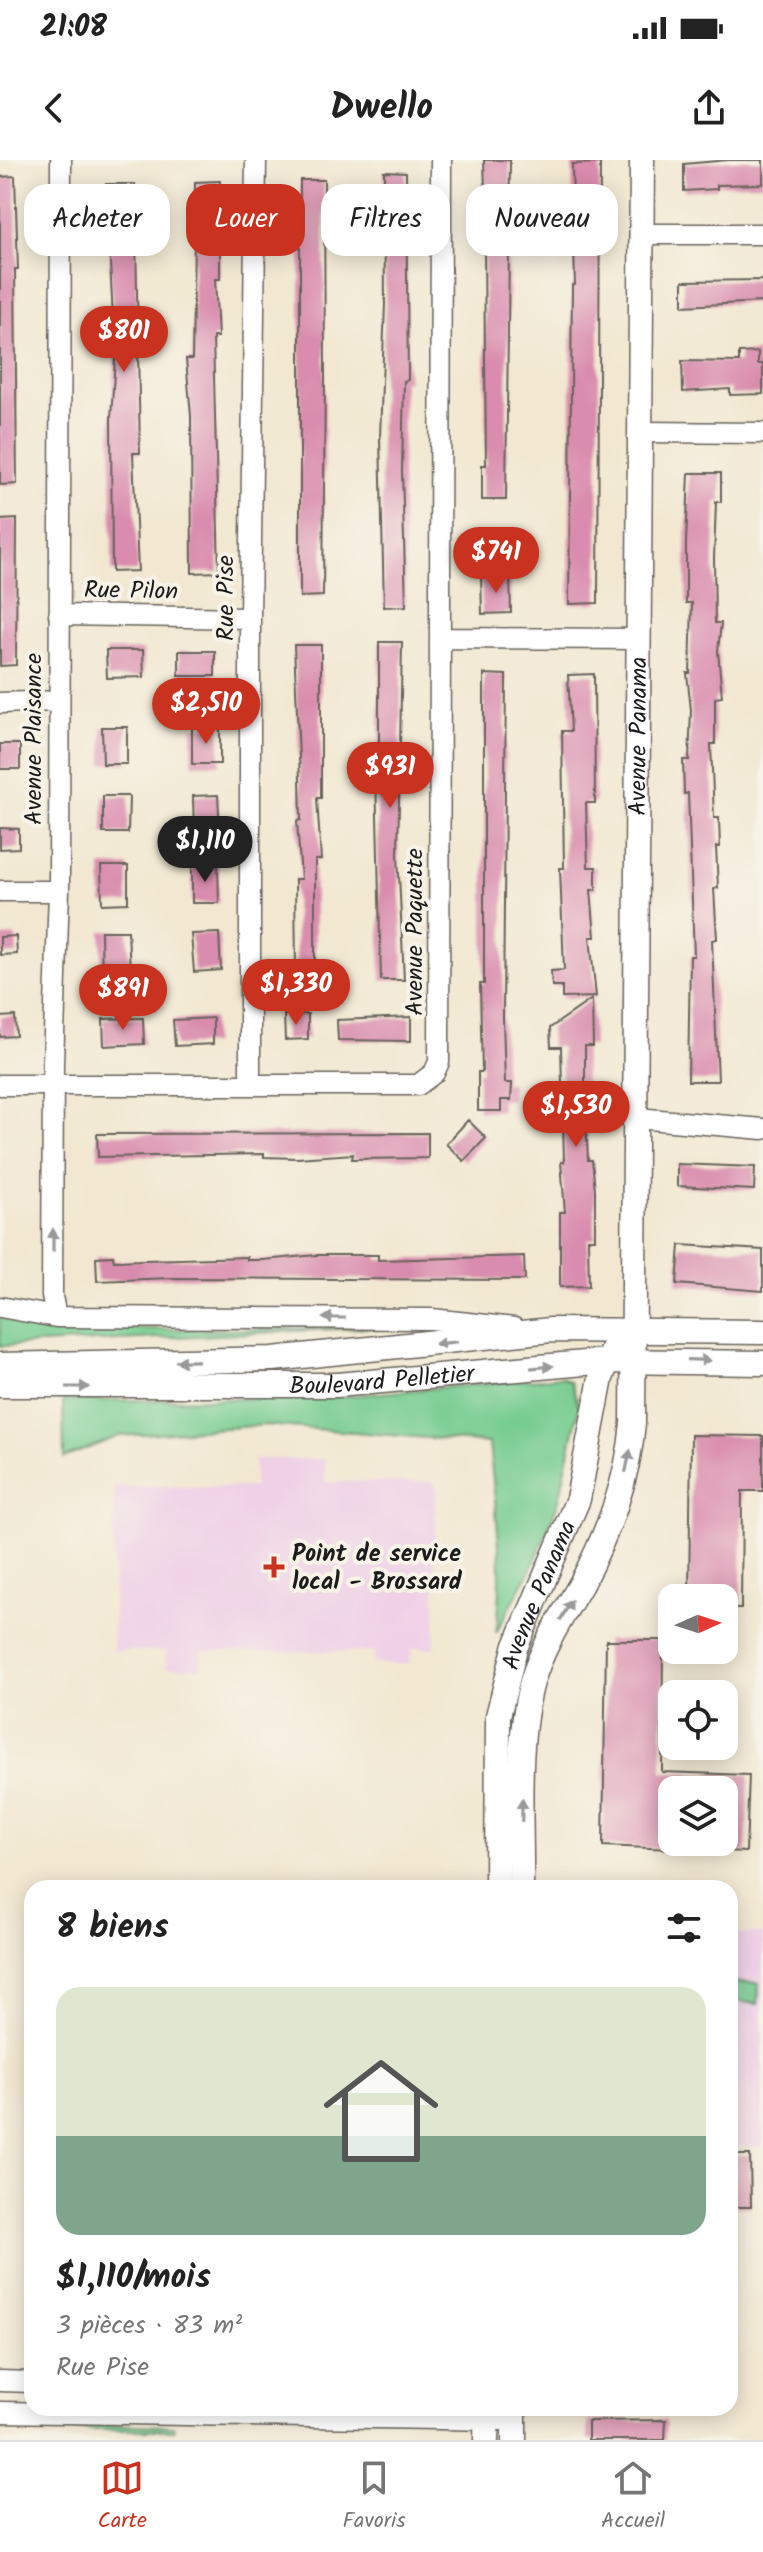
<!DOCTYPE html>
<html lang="fr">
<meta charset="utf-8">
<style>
body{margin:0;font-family:Kalam,sans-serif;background:#f2f2f2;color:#222;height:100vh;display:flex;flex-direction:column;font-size:30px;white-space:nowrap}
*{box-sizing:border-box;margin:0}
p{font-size:26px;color:#767676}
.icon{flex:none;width:44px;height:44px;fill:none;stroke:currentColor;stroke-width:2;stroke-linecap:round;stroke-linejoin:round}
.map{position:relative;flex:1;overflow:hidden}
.panel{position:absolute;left:24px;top:1720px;width:714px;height:536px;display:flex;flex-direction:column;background:#fff;border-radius:24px;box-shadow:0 4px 20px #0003}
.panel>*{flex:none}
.guide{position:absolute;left:24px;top:24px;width:716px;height:72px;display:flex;gap:16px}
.needle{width:52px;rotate:87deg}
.fabs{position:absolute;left:658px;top:1424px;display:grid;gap:16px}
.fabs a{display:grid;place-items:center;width:80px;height:80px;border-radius:16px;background:#fff;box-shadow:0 4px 20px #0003;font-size:40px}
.price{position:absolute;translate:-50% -68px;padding:0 18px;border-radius:28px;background:#c8321e;color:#fff;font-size:26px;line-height:52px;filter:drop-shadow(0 2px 4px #0008)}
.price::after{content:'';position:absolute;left:50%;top:48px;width:24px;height:18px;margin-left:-12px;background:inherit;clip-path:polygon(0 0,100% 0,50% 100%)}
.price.selected{background:#222;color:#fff}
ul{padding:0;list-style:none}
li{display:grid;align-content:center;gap:16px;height:424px;padding:0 32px}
li span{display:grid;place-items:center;height:248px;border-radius:24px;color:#555}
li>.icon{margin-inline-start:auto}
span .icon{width:144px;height:144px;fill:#fffc;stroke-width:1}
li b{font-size:34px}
h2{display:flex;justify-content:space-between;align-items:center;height:96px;padding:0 32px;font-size:34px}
.pill{padding:0 28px;border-radius:24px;background:#fff;box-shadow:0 4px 20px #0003;font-size:28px;line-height:72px}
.pill.selected{background:#c8321e;color:#fff}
.status{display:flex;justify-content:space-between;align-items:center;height:56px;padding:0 40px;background:#fff;direction:ltr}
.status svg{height:22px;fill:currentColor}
header{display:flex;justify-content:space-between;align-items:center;height:104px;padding:0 32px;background:#fff;font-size:36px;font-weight:600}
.tabs{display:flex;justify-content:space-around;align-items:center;height:112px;border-top:2px solid #e0e0e0;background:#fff;font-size:22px;color:#767676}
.tabs a{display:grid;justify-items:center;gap:4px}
.tabs .selected{color:#c8321e}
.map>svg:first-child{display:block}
.built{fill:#efd0e7}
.green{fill:#76cc90;stroke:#497456;stroke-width:2}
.building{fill:#d98cad}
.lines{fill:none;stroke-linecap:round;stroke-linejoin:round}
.minor-casing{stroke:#67635c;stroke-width:23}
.tertiary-casing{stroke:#67635c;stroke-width:27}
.minor{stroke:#fff;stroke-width:20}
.tertiary{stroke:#fff;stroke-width:24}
.oneway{fill:#999}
.poi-dot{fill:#c8321e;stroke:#f7f3e8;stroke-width:3}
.labels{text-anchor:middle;stroke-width:8;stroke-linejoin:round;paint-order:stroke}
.street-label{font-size:24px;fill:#1c1c1c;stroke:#f7f3e8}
.poi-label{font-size:24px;font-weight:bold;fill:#1c1c1c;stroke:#f7f3e8;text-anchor:start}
</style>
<div class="status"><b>21:08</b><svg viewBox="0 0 49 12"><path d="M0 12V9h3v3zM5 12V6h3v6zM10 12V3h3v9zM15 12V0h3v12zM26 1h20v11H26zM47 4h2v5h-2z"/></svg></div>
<header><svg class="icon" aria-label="back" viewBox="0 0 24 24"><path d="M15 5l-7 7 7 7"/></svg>Dwello<svg class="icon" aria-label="share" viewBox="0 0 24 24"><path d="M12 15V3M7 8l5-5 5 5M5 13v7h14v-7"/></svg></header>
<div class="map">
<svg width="763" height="2280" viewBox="0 0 763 2280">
<rect width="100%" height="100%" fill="#f7f3e8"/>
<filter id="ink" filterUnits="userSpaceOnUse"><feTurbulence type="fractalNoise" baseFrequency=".0125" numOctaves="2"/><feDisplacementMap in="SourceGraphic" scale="16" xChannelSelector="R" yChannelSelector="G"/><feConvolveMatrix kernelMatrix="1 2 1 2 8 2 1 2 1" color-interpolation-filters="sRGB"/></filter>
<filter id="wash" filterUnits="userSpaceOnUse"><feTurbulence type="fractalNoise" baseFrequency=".006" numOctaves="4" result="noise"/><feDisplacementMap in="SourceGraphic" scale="32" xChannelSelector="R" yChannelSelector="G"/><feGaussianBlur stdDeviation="1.8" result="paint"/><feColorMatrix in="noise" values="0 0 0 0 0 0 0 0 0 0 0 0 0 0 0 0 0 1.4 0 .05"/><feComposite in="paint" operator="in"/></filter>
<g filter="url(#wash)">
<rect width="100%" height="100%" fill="#f2e8d2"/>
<!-- built -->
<path class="built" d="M254 1299H325V1322H435V1488H411L410 1504H374V1492L202 1491 201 1508H166V1491H113L114 1326 254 1327Z
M730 1773 763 1774V1987L730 1986Z"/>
<!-- green -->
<path class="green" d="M0 1155 53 1167 220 1170 377 1167 0 1186Z
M562 1217 571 1222 579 1247 559 1340 535 1401 496 1473C506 1411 495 1346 489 1283L266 1265 119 1276 64 1298 63 1241 325 1238Z
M730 1822 759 1823 758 1844 730 1840Z
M0 2263 174 2266 175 2270H0Z"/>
<g id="blocks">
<!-- building -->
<path class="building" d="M484 0H510L506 340H482V305H486L484 86H487Z
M729 0H763V24L717 25V29L684 31V4Z
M600 3 598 443 569 444 572 125H575L572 4Z
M384 11 406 12 408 220 404 221 402 311 406 446 384 447 380 277 385 144Z
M15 16 18 109H15L17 324 0 325V17Z
M300 20H324L325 217 323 436 300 437Z
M220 21V119H215L218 177H213L219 412 192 413 191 256 186 199H192L195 22Z
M106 24H135L140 293H133L138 411 112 412 111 258 115 198Z
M763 120V142L683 146V121Z
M758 192V204H763V234L730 235V229L683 232 682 201 739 202V193Z
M689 313H721V342H716L714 398 715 463H721L718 491 722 537 715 538V584H711L714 658H719L720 687H716L718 728 714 729 717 779 712 780 718 921H688L690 796H694L688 633 684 634 683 600H689L691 550 687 513H690L692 443H686V383Z
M17 359 16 505 0 506V360Z
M510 416 511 453 482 454 481 417Z
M379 482H402L398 694 404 820H381L376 614H379Z
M294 485H321V638H317L321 700H315V813H296L295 719H301L297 661 301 660 300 619Z
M106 490H143L144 517 107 518Z
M179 491H215V516H179Z
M484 514 506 515 503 858 505 923H512L511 940H501V951H478V912H482L480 824H484Z
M594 514 595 643H586L588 707H596V730H591L595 777H590L596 837 562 838V826H552L551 811 564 810 560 708H564L562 571H571L568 515Z
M102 567H127V604H103Z
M192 567H220V604H192Z
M0 584H20V609H0Z
M218 635 220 672 194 673 193 636Z
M103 636H129L128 673H103Z
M0 668 19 669V688L0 689Z
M218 704 219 743H192V705Z
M101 706H128V743L102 744Z
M101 771H128L130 811H122L123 824 102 825Z
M219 773 221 810 194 812 191 774Z
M16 776 17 794 0 795V777Z
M592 839 593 886H585V938L588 1000H592L595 1030V1079H588L589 1126 560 1127V1052H565L561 1002H564L561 887H551L550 868Z
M308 854V879L285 880 284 855Z
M15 856 16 876 0 877V857Z
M411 857V881L338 880 337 860Z
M143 858 144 884 104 886 103 859Z
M213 858V884L175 886 173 860Z
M468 960 486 978 464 1001 446 984Z
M428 973V998L352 999 353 994 297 998 264 997V994L98 997 97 974Z
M677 1004 755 1007 754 1030 677 1026Z
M680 1085 763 1090V1131L677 1124Z
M317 1095H378V1100L524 1096 525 1120 170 1118 97 1121 96 1097 113 1096 114 1101 247 1097V1100H263Z
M691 1275 763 1276V1331H742L741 1449H724V1438H689Z
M606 1480H663L662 1612 749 1615 746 1692 724 1691V1630H672V1689L603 1686Z
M730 1995H750L751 2047H730Z
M666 2260 665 2280H588V2261Z"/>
</g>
</g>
<g filter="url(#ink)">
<use href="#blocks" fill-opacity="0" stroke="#67635c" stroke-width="2"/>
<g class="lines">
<defs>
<path id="minor" d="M640 74H763
M641 272 763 273
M59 455 250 458
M442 478 639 479
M0 543 59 541
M0 731H59
M250 924V458L256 0
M0 925H418L434 913 439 902 441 0
M637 958 763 969
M0 1147 56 1157 432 1159 514 1168
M56 1157 52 1136 53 903 59 731 61 0
M0 2221 32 2222
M0 2252 502 2260"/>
<g id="tertiary">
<path d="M0 1205 273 1199 551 1170 763 1172"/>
<path id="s1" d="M0 1225H337L607 1201 763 1203"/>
<path id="s2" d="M497 1728 498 1556 515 1488 578 1339 601 1218 612 1189"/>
<path id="s3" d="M521 1728C522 1664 515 1583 532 1522 542 1487 563 1455 581 1424 608 1373 628 1321 633 1263L642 0"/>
<path d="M514 2248V2280"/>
<path d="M486 2280 487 2248"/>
</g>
</defs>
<!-- minor casing -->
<use href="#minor" class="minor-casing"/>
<!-- tertiary casing -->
<use href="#tertiary" class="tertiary-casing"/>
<!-- minor -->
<use href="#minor" class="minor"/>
<!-- tertiary -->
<use href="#tertiary" class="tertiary"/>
</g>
<!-- one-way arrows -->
<defs><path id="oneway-solid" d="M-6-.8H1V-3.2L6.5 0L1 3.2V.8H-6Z" transform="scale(2)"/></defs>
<g class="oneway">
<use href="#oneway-solid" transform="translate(53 1080) rotate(-90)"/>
<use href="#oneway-solid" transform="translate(334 1158) rotate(180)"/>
<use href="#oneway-solid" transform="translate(446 1183) rotate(174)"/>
<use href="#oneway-solid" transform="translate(699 1200) rotate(2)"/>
<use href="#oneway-solid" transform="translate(187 1201) rotate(179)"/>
<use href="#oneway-solid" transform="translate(542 1207) rotate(-5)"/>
<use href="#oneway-solid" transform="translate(78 1227)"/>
<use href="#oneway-solid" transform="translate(628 1301) rotate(-78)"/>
<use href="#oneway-solid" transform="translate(566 1450) rotate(-60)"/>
<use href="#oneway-solid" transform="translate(522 1650) rotate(-89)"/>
</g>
</g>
<!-- markers -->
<path class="poi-dot" d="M270 1395h8v8h8v8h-8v8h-8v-8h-8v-8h8z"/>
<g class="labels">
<!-- street labels -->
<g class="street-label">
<text transform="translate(131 430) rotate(1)" y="8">Rue Pilon</text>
<text transform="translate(225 438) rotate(-90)" y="8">Rue Pise</text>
<text dy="8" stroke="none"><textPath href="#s3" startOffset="1174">Avenue Panama</textPath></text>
<text transform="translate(33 579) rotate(-90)" y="8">Avenue Plaisance</text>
<text transform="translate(414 772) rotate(-90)" y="8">Avenue Paquette</text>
<text dy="8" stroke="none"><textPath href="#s1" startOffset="382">Boulevard Pelletier</textPath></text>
<text dy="8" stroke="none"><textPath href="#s2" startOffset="300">Avenue Panama</textPath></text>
</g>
<!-- poi labels -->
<g class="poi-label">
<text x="292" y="1401">Point de service<tspan x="292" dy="28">local - Brossard</tspan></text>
</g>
</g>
</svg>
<div class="fabs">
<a><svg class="needle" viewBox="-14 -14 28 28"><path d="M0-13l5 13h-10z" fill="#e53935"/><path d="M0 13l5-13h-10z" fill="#767676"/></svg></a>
<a><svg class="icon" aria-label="locate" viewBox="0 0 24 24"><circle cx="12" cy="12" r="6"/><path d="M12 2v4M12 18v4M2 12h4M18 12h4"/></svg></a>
<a><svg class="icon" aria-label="layers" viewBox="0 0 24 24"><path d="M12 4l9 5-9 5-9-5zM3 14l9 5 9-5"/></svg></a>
</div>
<b class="price" style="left:124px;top:214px">$801</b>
<b class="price" style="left:496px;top:435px">$741</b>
<b class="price" style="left:206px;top:586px">$2,510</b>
<b class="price" style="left:390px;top:650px">$931</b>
<b class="price selected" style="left:205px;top:724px">$1,110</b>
<b class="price" style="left:296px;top:867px">$1,330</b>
<b class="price" style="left:123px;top:872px">$891</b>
<b class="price" style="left:576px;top:989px">$1,530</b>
<div class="guide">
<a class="pill">Acheter</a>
<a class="pill selected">Louer</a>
<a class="pill">Filtres</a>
<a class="pill">Nouveau</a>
</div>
<section class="panel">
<h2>8 biens<svg class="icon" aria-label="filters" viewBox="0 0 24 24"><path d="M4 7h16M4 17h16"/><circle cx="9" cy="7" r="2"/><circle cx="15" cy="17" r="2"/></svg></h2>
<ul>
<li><span style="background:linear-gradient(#dfe7d0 60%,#7fa58c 0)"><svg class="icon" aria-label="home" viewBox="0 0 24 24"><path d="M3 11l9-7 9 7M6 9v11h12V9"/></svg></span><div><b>$1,110/mois</b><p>3 pièces · 83 m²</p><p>Rue Pise</p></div></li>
</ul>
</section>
</div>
<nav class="tabs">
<a class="selected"><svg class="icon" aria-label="map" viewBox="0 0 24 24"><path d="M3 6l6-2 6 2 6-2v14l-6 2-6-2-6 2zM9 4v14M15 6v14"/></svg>Carte</a>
<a><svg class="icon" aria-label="saved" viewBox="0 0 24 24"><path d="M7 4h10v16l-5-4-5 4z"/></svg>Favoris</a>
<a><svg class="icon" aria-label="home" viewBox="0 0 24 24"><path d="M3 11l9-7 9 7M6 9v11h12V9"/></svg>Accueil</a>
</nav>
